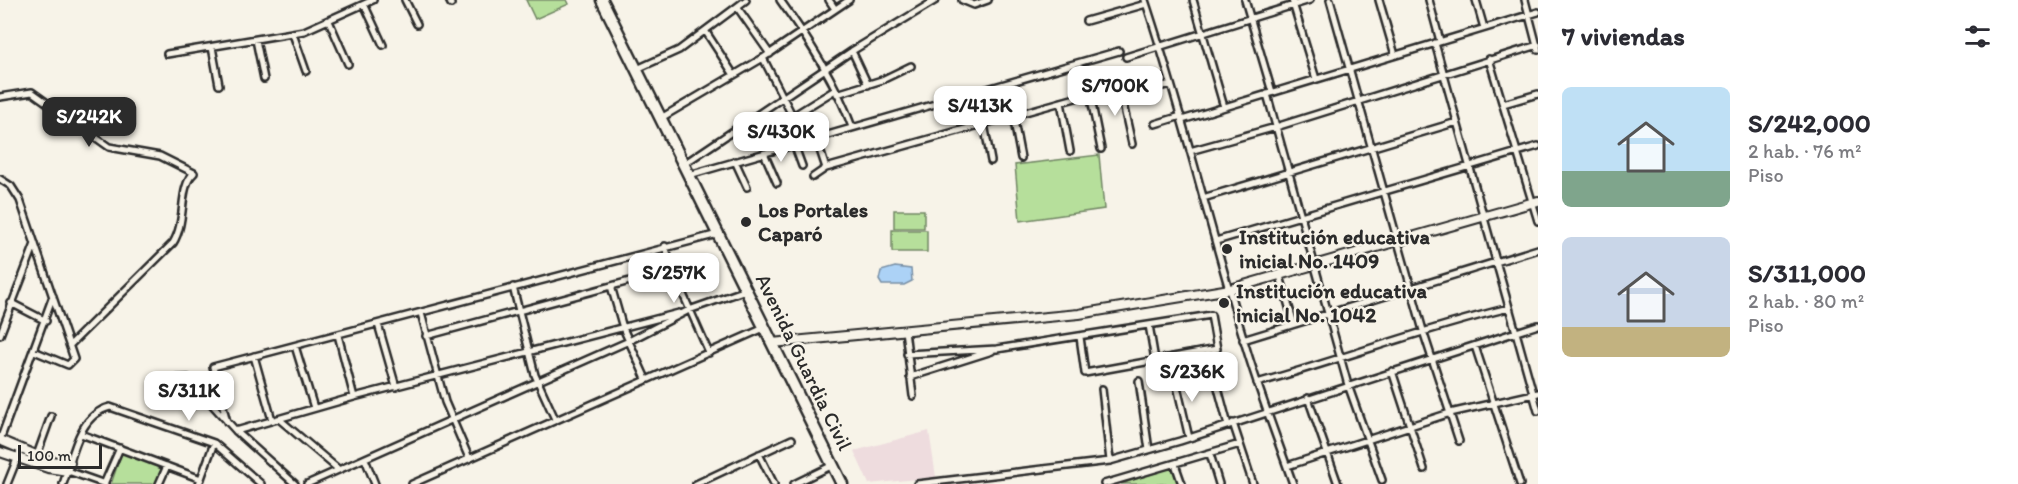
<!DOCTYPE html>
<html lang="es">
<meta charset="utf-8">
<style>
body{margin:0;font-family:Itim,sans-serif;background:#f7f7f7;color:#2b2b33;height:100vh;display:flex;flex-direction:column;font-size:22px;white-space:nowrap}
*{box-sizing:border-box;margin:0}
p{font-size:20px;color:#7c7c81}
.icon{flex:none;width:33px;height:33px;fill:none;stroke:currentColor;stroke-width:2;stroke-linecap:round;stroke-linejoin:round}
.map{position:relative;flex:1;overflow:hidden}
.side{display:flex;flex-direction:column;background:#fff;width:480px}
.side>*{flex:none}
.scale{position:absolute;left:18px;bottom:15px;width:84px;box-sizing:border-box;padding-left:6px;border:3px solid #2b2b2b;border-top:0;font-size:16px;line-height:21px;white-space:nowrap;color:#2b2b2b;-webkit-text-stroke:4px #f7f3e8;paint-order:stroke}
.price{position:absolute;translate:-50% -51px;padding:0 14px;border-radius:12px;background:#fff;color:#222;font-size:20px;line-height:39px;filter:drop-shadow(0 2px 3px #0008)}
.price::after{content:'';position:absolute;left:50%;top:36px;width:18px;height:14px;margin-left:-9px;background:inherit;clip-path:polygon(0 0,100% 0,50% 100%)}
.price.selected{background:#2b2b2b;color:#fff}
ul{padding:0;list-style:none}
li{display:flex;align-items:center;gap:18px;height:150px;padding:0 24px}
li span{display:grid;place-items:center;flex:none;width:168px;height:120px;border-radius:9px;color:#555}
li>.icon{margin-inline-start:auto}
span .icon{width:72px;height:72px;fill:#fffc;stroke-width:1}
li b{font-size:26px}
h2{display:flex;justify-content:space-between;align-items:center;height:72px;padding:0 24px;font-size:26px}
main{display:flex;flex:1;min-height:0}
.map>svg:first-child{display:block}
.built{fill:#eedcde}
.green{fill:#b6df9b;stroke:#708563;stroke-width:1.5}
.water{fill:#acd2f6;stroke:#788fa5;stroke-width:1.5}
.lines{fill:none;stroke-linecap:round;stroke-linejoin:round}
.street-casing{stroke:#2b2b2b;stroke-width:10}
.secondary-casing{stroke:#2b2b2b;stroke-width:12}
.highway-casing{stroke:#2b2b2b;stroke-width:15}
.street{stroke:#f7f3e8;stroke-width:5}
.secondary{stroke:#f7f3e8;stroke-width:8}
.highway{stroke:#f7f3e8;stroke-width:10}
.poi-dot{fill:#2b2b2b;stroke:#f7f3e8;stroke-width:2}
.labels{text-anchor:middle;stroke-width:5;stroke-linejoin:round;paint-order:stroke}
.poi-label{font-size:21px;font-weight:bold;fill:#2b2b2b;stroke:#f7f3e8;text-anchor:start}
.street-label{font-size:21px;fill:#2b2b2b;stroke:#f7f3e8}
</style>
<main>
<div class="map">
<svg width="1538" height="484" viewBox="0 0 1538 484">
<rect width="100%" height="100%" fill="#f7f3e8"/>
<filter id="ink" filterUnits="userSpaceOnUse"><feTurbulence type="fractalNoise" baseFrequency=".0167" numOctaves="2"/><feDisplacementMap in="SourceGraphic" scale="12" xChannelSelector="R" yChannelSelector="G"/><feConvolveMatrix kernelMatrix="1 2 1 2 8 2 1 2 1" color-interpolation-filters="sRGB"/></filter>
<g filter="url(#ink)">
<!-- built -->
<path class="built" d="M929 431 936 477 869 484 854 451Z"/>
<!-- green -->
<path class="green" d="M526 0H567L569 4 535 19Z
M1099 155 1104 209 1020 221 1015 165Z
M894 210H924V228H894Z
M892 230H927V252H892Z
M122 452 163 469 157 484H111Z
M1173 467 1180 484H1121Z"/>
<!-- water -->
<path class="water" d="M895 267 911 269 912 281 904 285H882L879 280 881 271Z"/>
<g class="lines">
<defs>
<path id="street" d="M405 0 417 24
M449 0 451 4
M780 0C808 39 836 82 852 127
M829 0 835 9
M962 0 974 5 988 0
M1145 0C1182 111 1209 225 1243 337 1257 387 1276 435 1293 484
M1193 0 1224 107
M1245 0 1272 92
M1292 0 1316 79
M1330 0 1424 334 1459 441
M1379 0 1395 55
M1429 0 1440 41
M1476 0 1484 28
M1525 0 1538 50
M364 4 383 45
M737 7 770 54
M329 21 348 64
M1086 21 1146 4
M706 32 734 75
M293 34 306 71
M256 40 264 79
M1435 43 1538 411
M212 47 219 85
M852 51 868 85
M167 54 304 31 373 0
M1126 57 1310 0
M763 58 797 125
M1489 59 1538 221
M637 69 679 50 746 0
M1119 86 1132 144
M1144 91 1171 84
M837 94 882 80 911 66
M1090 94 1101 149
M1267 94 1348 385 1382 480
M960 96 970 128
M0 97 32 92 109 147 160 156 194 173C178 187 187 221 173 243L70 345
M1061 102 1070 151
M1503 104 1538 94
M793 116 835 90
M1013 116 1021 158
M661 118 763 58 849 0
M1182 120 1538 12
M984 124 991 161
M1155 124 1181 116
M794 144 802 166
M1190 151 1276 127 1538 45
M764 153 777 183
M735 161 747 187
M684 164 852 51 936 0
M826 168 1129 83
M689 175 1119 51
M813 177 826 168 816 138
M0 179 11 186 20 200 74 359 68 365 34 351
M1203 198 1457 122
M1216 241 1538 146
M665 246 675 276 709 353
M1280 276 1294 324
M611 286 623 328 646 379
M513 287 535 375 555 419
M11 303 46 321
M421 313 445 402 469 458
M378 324 396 387
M1149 325 1155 360
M905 330 913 396
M0 335 35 244
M338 335 354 397
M426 336 693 264
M1243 340 1538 249
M295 346 314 408
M1475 346 1520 484
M907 354 997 349 1211 315 1217 349 1085 373 1080 337
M254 356 272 420
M1213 369 1228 425
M1392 371 1424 469
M1174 373 1189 438
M910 377 992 351
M172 379 188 378 236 431 295 484
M1139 381 1149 450
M1257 383C1341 360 1424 328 1509 308
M1102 389 1110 461
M1308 398 1338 484
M279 419 338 469
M227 422 213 367 718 234
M1233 423 1253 484
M236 431 354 397 679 313
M81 434 201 479
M0 440 53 296
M759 454 774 484
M1210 454 1219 484
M37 455 51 416
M365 459 375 484
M1175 464 1182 484
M1287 466 1450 413 1538 393
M68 471 105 484
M7 484 21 449
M63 484C73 456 78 415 110 407L214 443 261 484
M104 484 120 448
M159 484 167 466
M199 484 214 443
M307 484 629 341 689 310 746 290
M412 484 764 328
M696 484 792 439
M794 484 833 465
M917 484 1110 461 1180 441 1538 325
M1104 484 1240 444"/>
<path id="secondary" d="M772 343 1079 314 1230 289 1538 201
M0 440 50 461 70 463
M0 452 48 468 68 471"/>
<path id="highway" d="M602 0 842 484"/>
</defs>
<!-- street casing -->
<use href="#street" class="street-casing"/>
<!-- secondary casing -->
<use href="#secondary" class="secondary-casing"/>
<!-- highway casing -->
<use href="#highway" class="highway-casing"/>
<!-- street -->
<use href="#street" class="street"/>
<!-- secondary -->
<use href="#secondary" class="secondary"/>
<!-- highway -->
<use href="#highway" class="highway"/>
</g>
</g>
<!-- markers -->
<g class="poi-dot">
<circle cx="746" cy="222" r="6"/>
<circle cx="1227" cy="249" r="6"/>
<circle cx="1224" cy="303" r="6"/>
</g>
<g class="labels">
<!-- poi labels -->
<g class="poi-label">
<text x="758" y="217">Los Portales<tspan x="758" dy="24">Caparó</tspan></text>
<text x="1239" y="244">Institución educativa<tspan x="1239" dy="24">inicial No. 1409</tspan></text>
<text x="1236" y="298">Institución educativa<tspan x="1236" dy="24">inicial No. 1042</tspan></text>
</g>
<!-- street labels -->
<g class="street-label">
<text transform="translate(804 362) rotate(64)" y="7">Avenida Guardia Civil</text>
</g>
</g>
</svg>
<div class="scale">100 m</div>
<b class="price" style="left:1115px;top:117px">S/700K</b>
<b class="price" style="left:980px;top:137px">S/413K</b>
<b class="price selected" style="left:89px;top:148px">S/242K</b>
<b class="price" style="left:781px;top:163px">S/430K</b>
<b class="price" style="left:674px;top:304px">S/257K</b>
<b class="price" style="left:1192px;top:403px">S/236K</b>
<b class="price" style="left:189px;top:422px">S/311K</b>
</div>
<section class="side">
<h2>7 viviendas<svg class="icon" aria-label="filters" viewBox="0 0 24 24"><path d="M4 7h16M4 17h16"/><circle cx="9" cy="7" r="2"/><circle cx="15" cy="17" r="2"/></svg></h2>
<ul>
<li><span style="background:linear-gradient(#bfe0f5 70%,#7fa58c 0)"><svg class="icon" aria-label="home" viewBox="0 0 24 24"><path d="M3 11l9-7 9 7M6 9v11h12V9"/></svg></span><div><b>S/242,000</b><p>2 hab. · 76 m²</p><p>Piso</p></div></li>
<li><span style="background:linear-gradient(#c9d6e8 75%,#c2b280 0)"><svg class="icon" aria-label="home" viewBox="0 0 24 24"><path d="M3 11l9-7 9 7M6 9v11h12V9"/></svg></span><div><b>S/311,000</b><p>2 hab. · 80 m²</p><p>Piso</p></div></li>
</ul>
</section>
</main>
